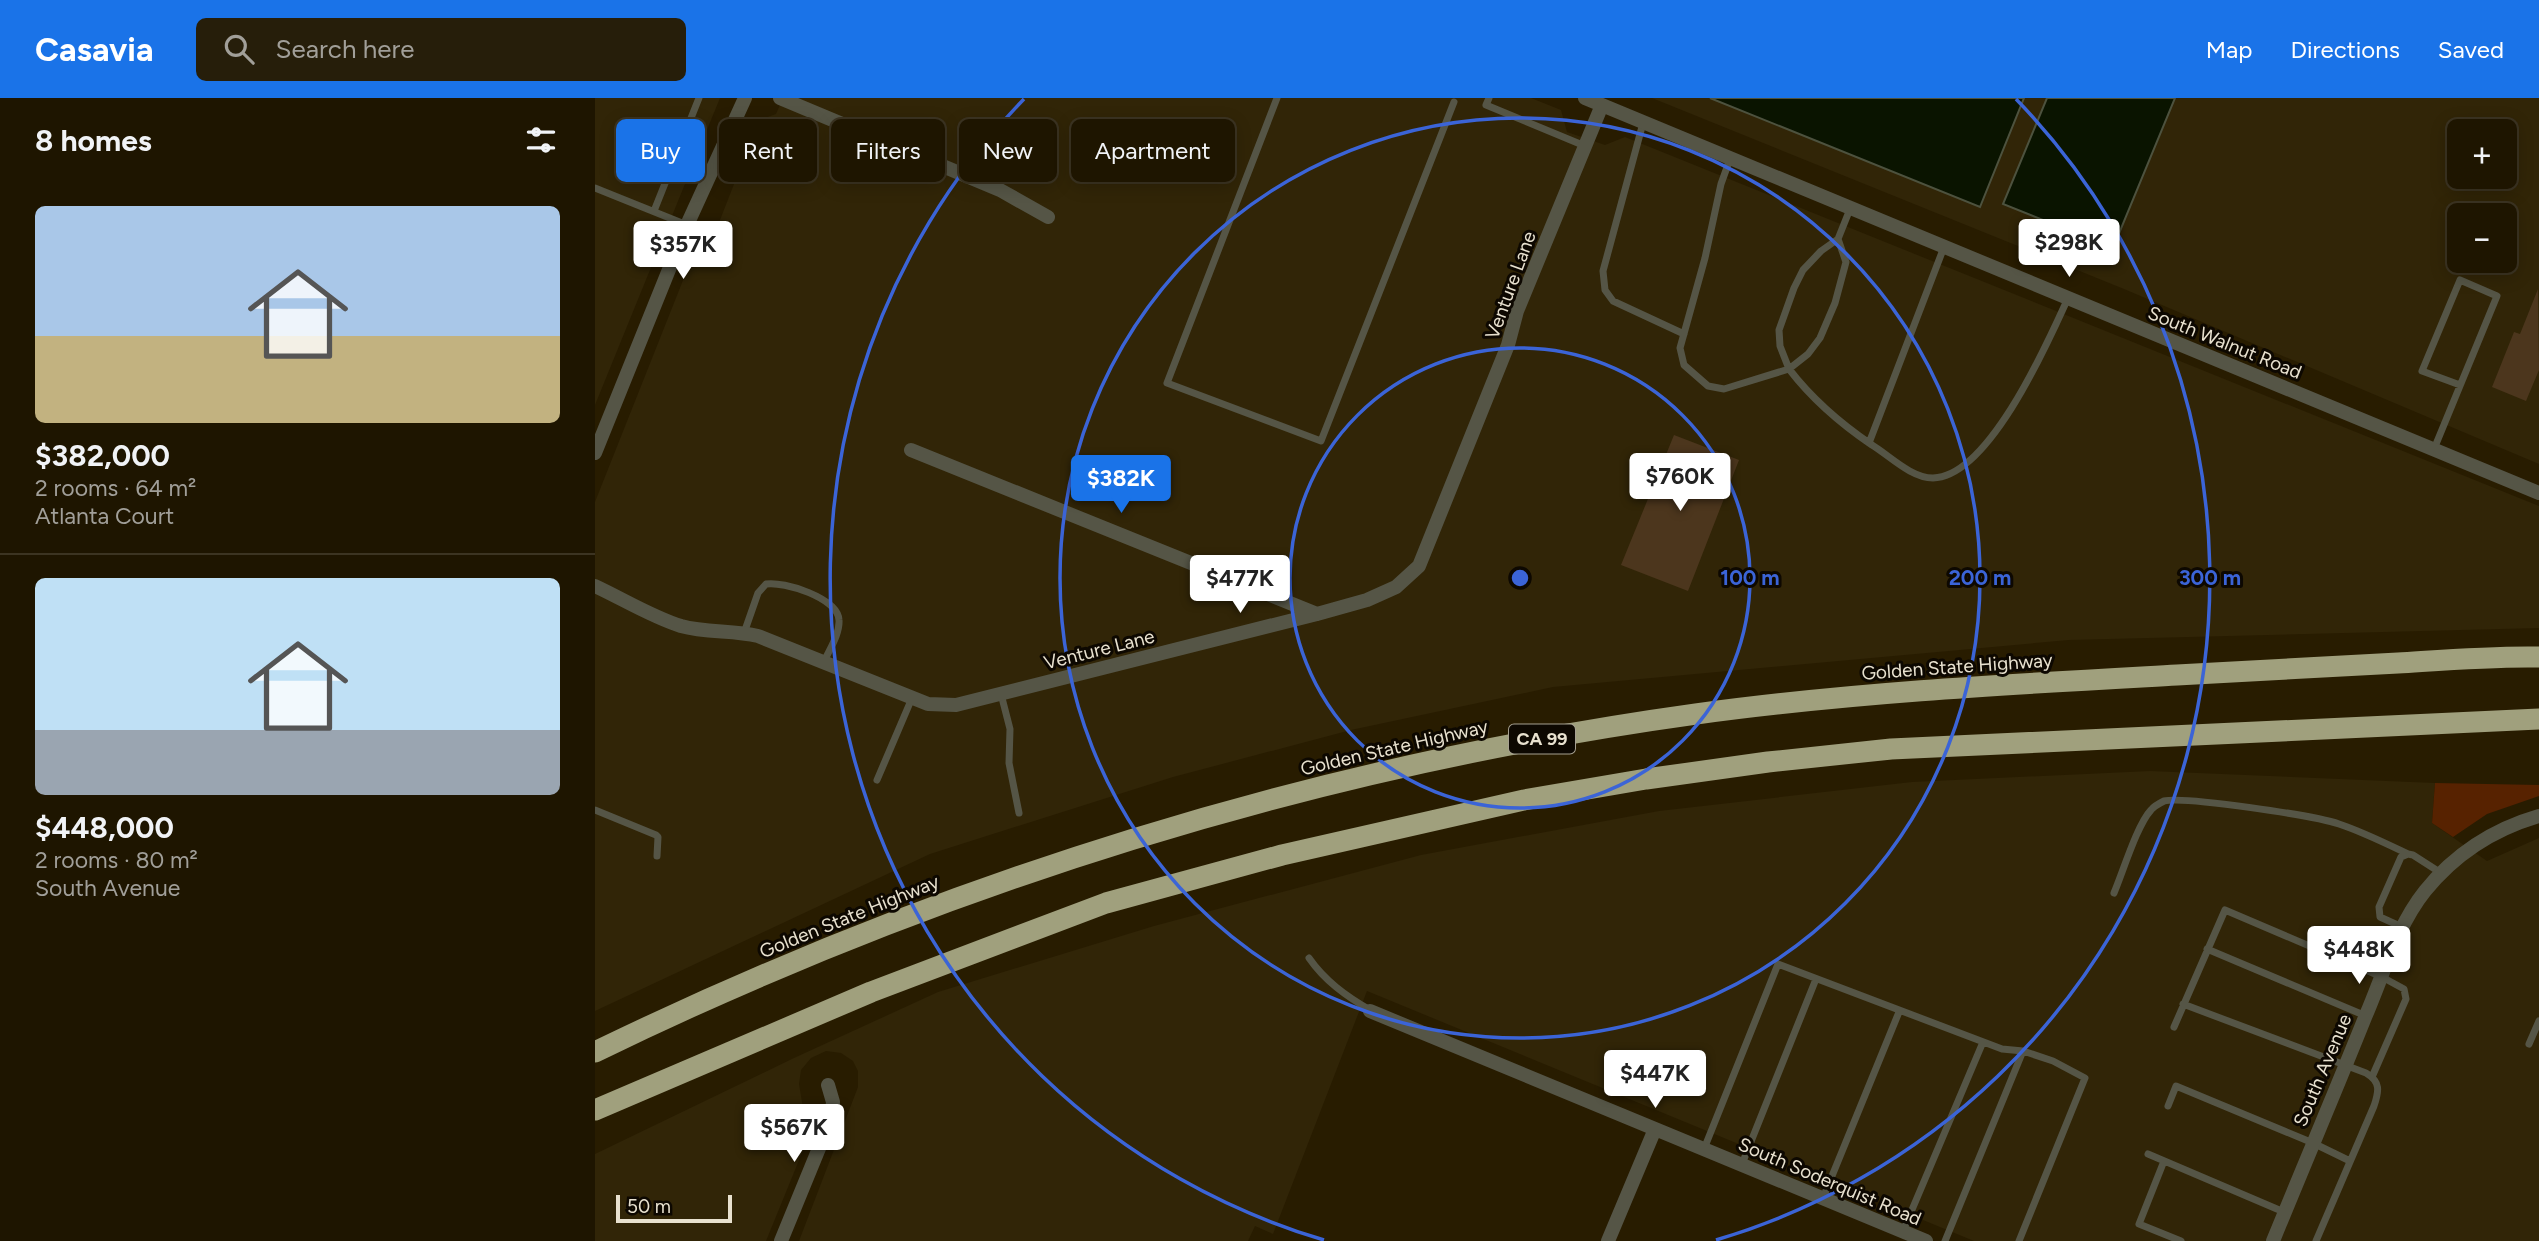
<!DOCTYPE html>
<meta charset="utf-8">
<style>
body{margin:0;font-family:Figtree,sans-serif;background:#261e0a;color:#f1f3f6;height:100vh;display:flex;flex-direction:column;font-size:26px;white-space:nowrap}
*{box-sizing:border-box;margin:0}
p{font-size:23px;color:#a19f99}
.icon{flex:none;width:38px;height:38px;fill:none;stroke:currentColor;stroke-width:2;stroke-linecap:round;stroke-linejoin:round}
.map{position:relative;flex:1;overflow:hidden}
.panel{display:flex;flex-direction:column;background:#1e1500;width:595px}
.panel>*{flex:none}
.guide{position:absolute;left:21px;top:21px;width:665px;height:63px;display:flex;gap:14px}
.controls{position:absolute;left:1852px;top:21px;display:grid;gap:14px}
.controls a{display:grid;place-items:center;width:70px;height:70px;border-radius:10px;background:#1e1500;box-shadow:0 4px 18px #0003,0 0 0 2px #3c3422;font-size:35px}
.scale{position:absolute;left:21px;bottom:18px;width:116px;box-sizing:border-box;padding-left:7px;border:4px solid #e8e1cf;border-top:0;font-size:19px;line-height:24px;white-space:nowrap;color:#e8e1cf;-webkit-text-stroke:5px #0d0801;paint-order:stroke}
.price{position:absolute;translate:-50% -60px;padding:0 16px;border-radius:7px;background:#fff;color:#222;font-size:23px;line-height:46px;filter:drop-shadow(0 2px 4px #0008)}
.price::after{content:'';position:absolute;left:50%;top:42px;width:21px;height:16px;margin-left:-10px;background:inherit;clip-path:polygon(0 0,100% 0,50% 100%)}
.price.on{background:#1a73e8;color:#fff}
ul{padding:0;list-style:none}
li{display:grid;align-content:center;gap:14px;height:371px;padding:0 35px}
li+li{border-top:2px solid #3c3422}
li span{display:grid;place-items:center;height:217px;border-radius:10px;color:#555}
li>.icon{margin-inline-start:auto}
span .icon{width:126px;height:126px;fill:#fffc;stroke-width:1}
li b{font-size:30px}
h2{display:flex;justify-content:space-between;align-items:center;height:84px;padding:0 35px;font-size:30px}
.chip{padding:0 24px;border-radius:10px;background:#1e1500;box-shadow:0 4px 18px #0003,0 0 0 2px #3c3422;font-size:24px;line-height:63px}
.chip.on{background:#1a73e8;color:#fff}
header{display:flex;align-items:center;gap:42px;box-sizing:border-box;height:98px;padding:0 35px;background:#1a73e8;color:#fff}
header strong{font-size:33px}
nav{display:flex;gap:38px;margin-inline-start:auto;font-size:24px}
.search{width:490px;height:63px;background:#261e0a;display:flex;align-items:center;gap:18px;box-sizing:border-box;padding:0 24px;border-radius:10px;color:#a19f99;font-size:26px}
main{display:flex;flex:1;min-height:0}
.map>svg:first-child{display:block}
.built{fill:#312507;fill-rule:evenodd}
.green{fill:#572200}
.water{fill:#0a1400;stroke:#4d523e;stroke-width:2}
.building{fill:#4c361d}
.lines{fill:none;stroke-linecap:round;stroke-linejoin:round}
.lane{stroke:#555546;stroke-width:7}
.street{stroke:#555546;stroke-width:14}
.highway{stroke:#a0a07d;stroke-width:21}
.ring{fill:none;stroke:#3b64d7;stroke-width:3.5}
.labels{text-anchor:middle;stroke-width:6;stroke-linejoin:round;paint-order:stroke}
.shield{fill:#0d0801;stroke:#a6a091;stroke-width:2}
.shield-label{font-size:18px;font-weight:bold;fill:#e8e1cf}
.street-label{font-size:19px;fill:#e8e1cf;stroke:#0d0801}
.centre{fill:#3b64d7;stroke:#0d0801;stroke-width:3.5}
.ring-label{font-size:21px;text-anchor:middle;font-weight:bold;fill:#3b64d7;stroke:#0d0801;stroke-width:6;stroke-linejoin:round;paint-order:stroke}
</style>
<header>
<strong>Casavia</strong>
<div class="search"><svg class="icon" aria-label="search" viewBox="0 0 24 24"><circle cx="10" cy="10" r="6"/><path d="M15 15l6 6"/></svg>Search here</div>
<nav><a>Map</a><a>Directions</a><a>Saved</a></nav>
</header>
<main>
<section class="panel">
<h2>8 homes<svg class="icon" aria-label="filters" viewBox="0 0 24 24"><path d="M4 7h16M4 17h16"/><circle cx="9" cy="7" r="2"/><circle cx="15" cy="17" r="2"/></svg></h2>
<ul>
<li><span style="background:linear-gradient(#a9c7e8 60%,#c2b280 0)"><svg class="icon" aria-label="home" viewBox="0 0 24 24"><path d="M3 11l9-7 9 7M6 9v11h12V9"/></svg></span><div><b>$382,000</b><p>2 rooms · 64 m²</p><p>Atlanta Court</p></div></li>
<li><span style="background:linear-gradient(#bfe0f5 70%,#9aa5b1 0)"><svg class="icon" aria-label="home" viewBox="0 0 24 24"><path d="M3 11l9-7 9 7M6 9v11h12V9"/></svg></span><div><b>$448,000</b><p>2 rooms · 80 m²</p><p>South Avenue</p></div></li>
</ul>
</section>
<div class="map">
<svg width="1944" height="1143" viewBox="0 0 1944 1143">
<rect width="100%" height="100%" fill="#281c00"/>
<!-- built -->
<path class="built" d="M0 0H125L0 307Z
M188 0H936L966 12 972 34 1010 47 1030 39 1944 408V530L1474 542 958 589 756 632 578 679 335 756 0 913V404L104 142 116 145 164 22 181 16Z
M1057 0H1944V366L1529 191ZM1864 33H1909V79H1864ZM1864 117H1909V163H1864Z
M1555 673 1840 685 1837 725 1892 763 1944 740V1143H1379L772 893 678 1136 660 1128 653 1143H204L263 989V973L258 963 246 955 231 953 216 960 206 972 204 986 211 1028V1045L171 1143H0V1056L199 960 343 894 559 828 826 757 1064 713 1317 684Z"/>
<!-- green -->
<path class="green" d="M1840 685 1944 687V698L1892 716 1858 739 1837 725Z"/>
<!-- water -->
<path class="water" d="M1115 0H1429L1385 109Z
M1452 0H1580L1518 150 1408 106Z"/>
<!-- building -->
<path class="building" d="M1943 191 1944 272 1931 303 1897 289 1919 234 1925 236Z
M1079 337 1144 362 1093 493 1026 467Z"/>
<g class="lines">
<!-- lane -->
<path class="lane" d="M682 0 572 285 726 343 859 4
M894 0 891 7 990 48
M1048 25 1008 173 1010 192 1018 203 1089 236
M1135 61 1126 86 1110 160 1085 250 1089 267 1113 288 1129 291 1194 271C1217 301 1246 326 1277 347 1295 358 1316 380 1338 380 1394 379 1453 244 1473 200
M0 90 92 127
M59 113 104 0
M1243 141 1251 164 1240 205 1225 240 1213 256 1194 271 1185 248 1184 232 1199 190 1208 172 1226 153 1243 141 1255 111
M1274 345 1349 149
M1839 351 1902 198 1865 182 1827 273 1865 287
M149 535 163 495 171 486C189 483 243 500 244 522 245 536 234 552 229 564
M406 596 415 631 414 665 424 715
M282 682 317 600
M0 712 61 737 63 739 62 758
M1519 795C1528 774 1542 727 1556 712 1559 708 1565 705 1569 703 1590 698 1721 718 1744 726 1768 734 1790 745 1813 756
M1807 829 1785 819 1784 809 1806 759 1813 756 1818 757 1846 775
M1612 851 1771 918
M714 860C730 883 751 898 775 912
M1588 906 1771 975C1786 984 1784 993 1779 1008L1721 1143
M1579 929 1630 812 1787 879 1809 891 1811 901 1777 979
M1934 946 1944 923
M1573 1008 1581 988 1718 1045 1755 1063
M1109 1051 1183 866 1407 951 1428 953
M1553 1056 1689 1114
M1569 1063 1544 1126 1586 1143
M1147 1066 1221 881
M1228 1100 1304 914
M1308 1133 1388 944
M1350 1143 1428 953 1458 963 1490 980 1424 1143"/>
<!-- street -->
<path class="street" d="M185 0 405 92 453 119
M990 0 1944 395
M316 352 722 516
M0 355 92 127 150 0
M0 488C28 501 57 519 86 528 111 535 138 532 163 538L333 606 361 607 722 516 772 502 801 489 824 468 913 247 922 213 1007 7
M775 913 1331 1143
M186 1143 236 1021 238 1004 233 987
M1013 1143 1060 1031
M1678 1143C1709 1067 1741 992 1771 917 1789 875 1802 828 1830 793 1860 756 1899 731 1944 718"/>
<!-- highway -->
<path class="highway" d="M0 954C347 785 718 669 1101 616 1261 594 1421 586 1582 577 1656 573 1730 569 1803 565 1850 562 1897 558 1944 559
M0 1012 276 894 511 805 687 757 929 702 1051 681 1173 664 1296 651 1944 621"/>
</g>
<!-- distance rings -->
<g class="ring">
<circle cx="925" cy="480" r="230"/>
<circle cx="925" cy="480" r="460"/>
<path d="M729 1142A690 690 0 0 1 429 1M1421 1A690 690 0 0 1 1121 1142"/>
</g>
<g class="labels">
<!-- shield labels -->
<rect class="shield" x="914" y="626.5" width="66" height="29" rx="5"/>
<g class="shield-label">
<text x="947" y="647">CA 99</text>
</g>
<!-- street labels -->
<g class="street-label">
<text transform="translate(915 187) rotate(-70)" y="7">Venture Lane</text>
<text transform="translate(1630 244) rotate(22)" y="7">South Walnut Road</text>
<text transform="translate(504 551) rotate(-14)" y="7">Venture Lane</text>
<text transform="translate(1362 568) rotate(-4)" y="7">Golden State Highway</text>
<text transform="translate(799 649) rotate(-13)" y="7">Golden State Highway</text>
<text transform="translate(254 818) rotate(-22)" y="7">Golden State Highway</text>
<text transform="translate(1727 972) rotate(-67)" y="7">South Avenue</text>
<text transform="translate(1235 1083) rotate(23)" y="7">South Soderquist Road</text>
</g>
</g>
<circle cx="925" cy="480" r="10" class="centre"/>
<g class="ring-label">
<text x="1155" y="487">100 m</text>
<text x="1385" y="487">200 m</text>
<text x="1615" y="487">300 m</text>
</g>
</svg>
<div class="controls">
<a>+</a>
<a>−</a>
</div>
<div class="scale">50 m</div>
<b class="price" style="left:1474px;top:181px">$298K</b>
<b class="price" style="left:88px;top:183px">$357K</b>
<b class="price" style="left:1085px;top:415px">$760K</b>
<b class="price on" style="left:526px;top:417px">$382K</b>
<b class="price" style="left:645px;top:517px">$477K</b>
<b class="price" style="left:1764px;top:888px">$448K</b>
<b class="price" style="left:1060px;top:1012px">$447K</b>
<b class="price" style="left:199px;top:1066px">$567K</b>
<div class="guide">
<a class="chip on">Buy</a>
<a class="chip">Rent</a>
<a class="chip">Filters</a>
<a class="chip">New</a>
<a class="chip">Apartment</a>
</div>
</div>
</main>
